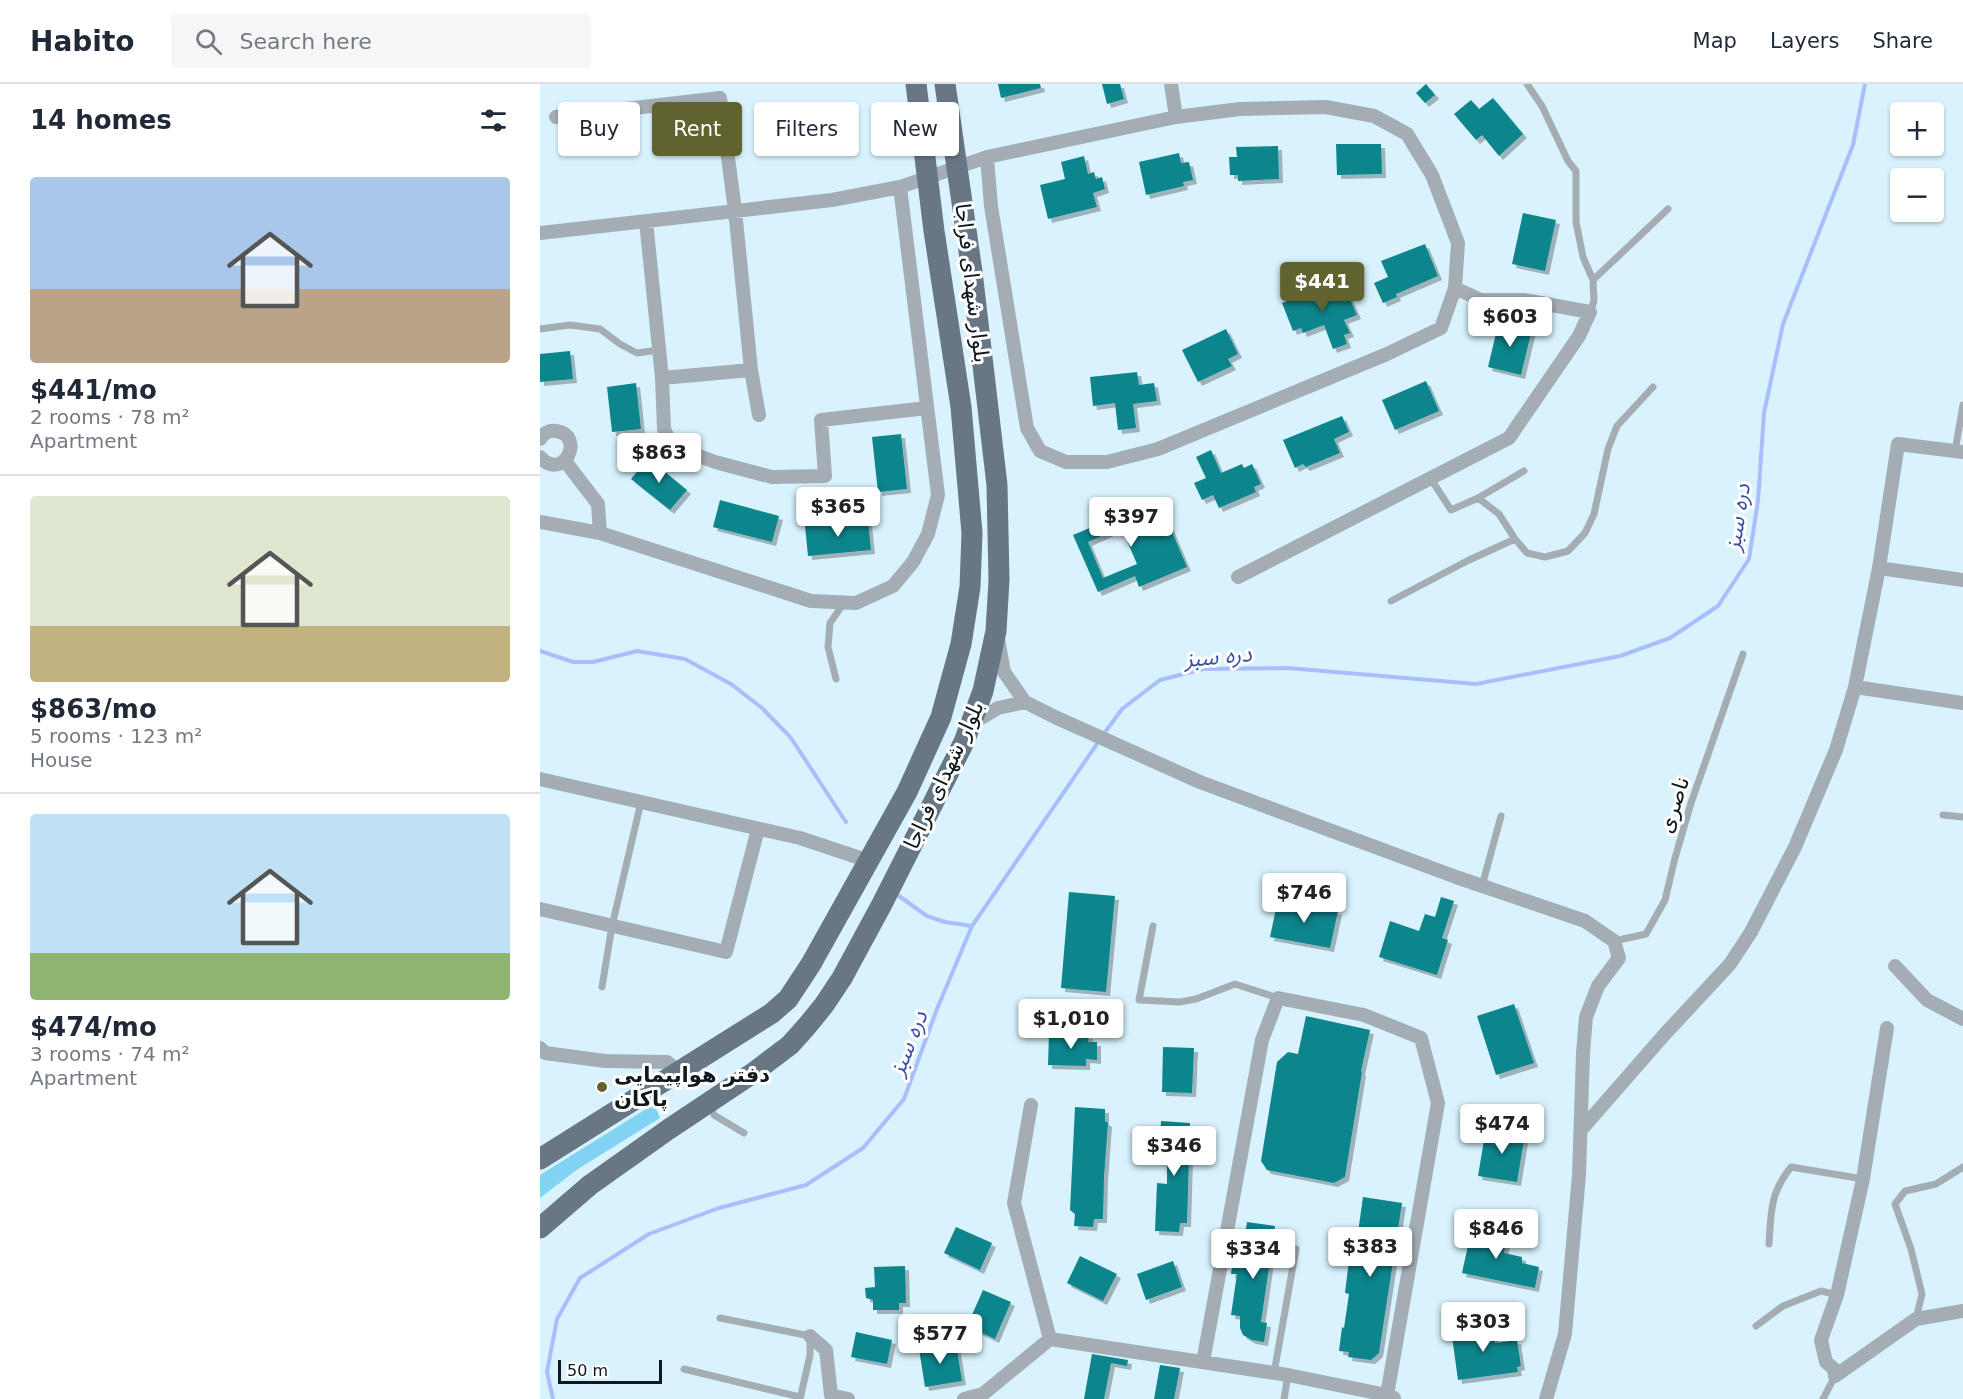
<!DOCTYPE html>
<meta charset="utf-8">
<style>
body{margin:0;font-family:"DejaVu Sans","Noto Sans Arabic",sans-serif;background:#f6f6f7;color:#1f2937;height:100vh;display:flex;flex-direction:column;font-size:22px;white-space:nowrap}
*{box-sizing:border-box;margin:0}
p{font-size:20px;color:#747a83}
.icon{flex:none;width:33px;height:33px;fill:none;stroke:currentColor;stroke-width:2;stroke-linecap:round;stroke-linejoin:round}
.map{position:relative;flex:1;overflow:hidden}
.drawer{display:flex;flex-direction:column;background:#fff;width:540px}
.drawer>*{flex:none}
.banner{position:absolute;left:18px;top:18px;width:570px;height:54px;display:flex;gap:12px}
.buttons{position:absolute;left:1350px;top:18px;display:grid;gap:12px}
.buttons a{display:grid;place-items:center;width:54px;height:54px;border-radius:6px;background:#fff;box-shadow:0 2px 4px #0004;font-size:30px}
.scale{position:absolute;left:18px;bottom:15px;width:104px;box-sizing:border-box;padding-left:6px;border:3px solid #0f191c;border-top:0;font-size:16px;line-height:21px;white-space:nowrap;color:#0f191c;-webkit-text-stroke:4px #fff;paint-order:stroke}
.price{position:absolute;translate:-50% -51px;padding:0 14px;border-radius:6px;background:#fff;color:#222;font-size:20px;line-height:39px;filter:drop-shadow(0 2px 3px #0008)}
.price::after{content:'';position:absolute;left:50%;top:36px;width:18px;height:14px;margin-left:-9px;background:inherit;clip-path:polygon(0 0,100% 0,50% 100%)}
.price.active{background:#606230;color:#fff}
ul{padding:0;list-style:none}
li{display:grid;align-content:center;gap:12px;height:318px;padding:0 30px}
li+li{border-top:2px solid #e0e1e3}
li span{display:grid;place-items:center;height:186px;border-radius:6px;color:#555}
li>.icon{margin-inline-start:auto}
span .icon{width:108px;height:108px;fill:#fffc;stroke-width:1}
li b{font-size:26px}
h2{display:flex;justify-content:space-between;align-items:center;height:72px;padding:0 30px;font-size:26px}
.tag{padding:0 21px;border-radius:6px;background:#fff;box-shadow:0 2px 4px #0004;font-size:21px;line-height:54px}
.tag.active{background:#606230;color:#fff}
header{display:flex;align-items:center;gap:36px;box-sizing:border-box;height:84px;padding:0 30px;background:#fff;border-bottom:2px solid #e0e1e3}
header strong{font-size:28px}
nav{display:flex;gap:33px;margin-inline-start:auto;font-size:21px}
.search{width:420px;height:54px;background:#f6f6f7;display:flex;align-items:center;gap:15px;box-sizing:border-box;padding:0 21px;border-radius:6px;color:#747a83;font-size:22px}
main{display:flex;flex:1;min-height:0}
.map>svg:first-child{display:block}
.green{fill:#82d3f3}
.lines{fill:none;stroke-linecap:round;stroke-linejoin:round}
.stream{stroke:#a9befe;stroke-width:4}
.building{fill:#0a858c;fill-rule:evenodd;filter:url(#shadow)}
.service{stroke:#a5adb4;stroke-width:7}
.minor{stroke:#a5adb4;stroke-width:14}
.primary{stroke:#697684;stroke-width:21}
.poi-dot{fill:#606230;stroke:#fff;stroke-width:2}
.labels{text-anchor:middle;stroke-width:6;stroke-linejoin:round;paint-order:stroke}
.street-label{font-size:21px;fill:#0f191c;stroke:#fff}
.poi-label{font-size:21px;font-weight:bold;fill:#0f191c;stroke:#fff;text-anchor:start}
.water-label{font-size:22px;font-style:italic;fill:#394da7;stroke:#fff}
</style>
<header>
<strong>Habito</strong>
<div class="search"><svg class="icon" aria-label="search" viewBox="0 0 24 24"><circle cx="10" cy="10" r="6"/><path d="M15 15l6 6"/></svg>Search here</div>
<nav><a>Map</a><a>Layers</a><a>Share</a></nav>
</header>
<main>
<section class="drawer">
<h2>14 homes<svg class="icon" aria-label="filters" viewBox="0 0 24 24"><path d="M4 7h16M4 17h16"/><circle cx="9" cy="7" r="2"/><circle cx="15" cy="17" r="2"/></svg></h2>
<ul>
<li><span style="background:linear-gradient(#a9c7e8 60%,#b9a48a 0)"><svg class="icon" aria-label="home" viewBox="0 0 24 24"><path d="M3 11l9-7 9 7M6 9v11h12V9"/></svg></span><div><b>$441/mo</b><p>2 rooms · 78 m²</p><p>Apartment</p></div></li>
<li><span style="background:linear-gradient(#dfe7d0 70%,#c2b280 0)"><svg class="icon" aria-label="home" viewBox="0 0 24 24"><path d="M3 11l9-7 9 7M6 9v11h12V9"/></svg></span><div><b>$863/mo</b><p>5 rooms · 123 m²</p><p>House</p></div></li>
<li><span style="background:linear-gradient(#bfe0f5 75%,#8fb573 0)"><svg class="icon" aria-label="home" viewBox="0 0 24 24"><path d="M3 11l9-7 9 7M6 9v11h12V9"/></svg></span><div><b>$474/mo</b><p>3 rooms · 74 m²</p><p>Apartment</p></div></li>
</ul>
</section>
<div class="map">
<svg width="1423" height="1315" viewBox="0 0 1423 1315">
<defs>
<filter id="shadow"><feDropShadow dx="4" dy="4" stdDeviation="0" flood-color="#0004"/></filter>
</defs>
<rect width="100%" height="100%" fill="#d9f3fe"/>
<!-- green -->
<path class="green" d="M114 1020 120 1034 38 1085 0 1114V1091Z"/>
<g class="lines">
<!-- stream -->
<path class="stream" d="M0 567 33 578H53L97 567 145 575 191 600 222 624 251 654 306 738
M563 651 582 625 620 596 663 585 748 584 936 600 1080 572 1130 554 1178 522 1209 475 1218 417 1224 329 1243 240 1313 61 1325 0
M359 812 387 832 405 838 432 842
M13 1315 7 1288 17 1235 40 1194 109 1150 179 1124 266 1101 323 1064 364 1015 397 925 432 842 559 657"/>
</g>
<!-- building -->
<path class="building" d="M458 0H500L501 4 461 14Z
M562 0H580L584 15 567 20Z
M886 0 895 11 885 19 876 9Z
M953 14 983 50 959 72 942 51 936 56 914 30 931 16 939 25Z
M796 60H841L842 90 797 91Z
M738 62 739 95 698 97V91H690L689 73H697L696 63Z
M639 69 641 79 649 78 653 96 643 98 644 102 606 111 599 78Z
M544 72 548 90 554 88 556 95 562 93 565 105 553 109 557 123 508 135 500 101 525 95 521 78Z
M983 129 1016 136 1005 187 972 180Z
M885 160 898 192 856 210 857 213 843 219 834 199 848 193 841 177Z
M792 199 797 212 807 208 817 231 804 236 810 249 804 251 807 260 793 265 784 241 763 249 761 244 753 247 742 219Z
M959 237 992 245 981 291 948 283Z
M686 245 698 270 688 275 692 282 658 298 642 266Z
M30 267 33 295 0 298V270Z
M597 288 599 301 614 299 617 317 593 320 596 344 578 346 575 319 553 322 550 293Z
M886 297 899 327 855 346 842 316Z
M96 299 101 345 72 348 67 303Z
M802 332 809 348 794 355 800 369 766 383 763 380 755 384 743 356Z
M361 350 367 405 338 408 332 353Z
M671 366 681 389 702 380 704 384 712 380 721 400 714 403 716 408 679 424 673 411 662 416 654 399 666 394 656 373Z
M108 374 147 406 130 426 91 395Z
M618 415 647 483 599 503 595 492 558 508 533 451ZM581 443 597 480 563 494 548 458Z
M180 416 239 432 232 458 173 443Z
M328 437 331 466 268 472 265 442Z
M529 808 575 812 566 908 521 904Z
M901 813 914 817 902 854 908 856 897 891 839 873 850 837 879 847 885 830 895 833Z
M738 815 798 827 790 864 730 853Z
M974 920 994 979 956 991 937 932Z
M766 932 830 946 821 987 822 988 805 1093 794 1099 727 1086 721 1077 737 978 748 968 758 970Z
M509 950 549 951 548 958H557V976L546 975V982L508 981Z
M623 963 654 964 652 1009 622 1008Z
M535 1023 565 1025V1037L568 1039 564 1093 563 1135H554L553 1143 534 1142 535 1130 530 1126Z
M621 1037 650 1039 647 1139H640L639 1148 615 1147 617 1099 627 1100V1076H619Z
M946 1044 985 1050 977 1098 938 1092Z
M823 1113 862 1119 839 1269 831 1276 808 1273 809 1268 799 1267 802 1243 804 1244 809 1210 805 1209 809 1176 814 1177Z
M707 1138 735 1142 721 1238 727 1239 724 1258 712 1256 703 1251 700 1244V1232L691 1231 697 1190H691L693 1176 701 1177Z
M416 1143 452 1159 440 1186 404 1169Z
M932 1143 968 1150 964 1169 982 1173V1179L999 1183 995 1204 922 1189Z
M540 1172 577 1190 563 1217 527 1199Z
M633 1177 642 1203 606 1216 597 1190Z
M365 1182 366 1219H359V1226H333V1216L326 1214 325 1204 335 1203 334 1183Z
M443 1206 471 1218 455 1255 427 1242Z
M952 1239 955 1259 977 1256 981 1282 977 1283 978 1288 918 1296 911 1245Z
M316 1248 352 1256 347 1280 311 1273Z
M416 1259 422 1297 385 1303 379 1265Z
M552 1270 588 1276 587 1282 571 1279 564 1315H544Z
M620 1281 640 1284 634 1315H614Z"/>
<g class="lines">
<!-- service -->
<path class="service" d="M987 0 1002 22 1028 77 1036 87V138L1043 173 1053 196
M1050 228 1054 217 1053 196 1128 125
M0 245 30 241 60 245 80 260 97 269 119 266
M1415 367 1423 321
M891 395 911 426 938 414 959 430 975 455 987 469 1005 473 1028 467 1045 449 1054 430 1068 365 1077 342 1113 303
M938 414 984 387
M851 517 927 477 975 455
M296 595 288 563 290 539 304 519
M1403 731 1423 733
M942 802 961 732
M613 842 599 916 640 918 656 915 695 900 738 914
M1074 857 1106 850 1125 816 1135 774 1151 719 1203 570
M62 903 72 842 101 718
M170 1021 174 1031 204 1049
M1229 1160C1231 1128 1230 1109 1251 1083L1323 1095
M180 1234 270 1252V1271L260 1315
M1376 1235 1382 1210 1371 1165 1355 1120 1365 1107 1396 1100 1423 1083
M1216 1242 1243 1222 1281 1207 1297 1211
M144 1285 260 1313
M734 1289 756 1165
M744 1315 748 1291
M1283 1315 1295 1292"/>
<!-- minor -->
<path class="minor" d="M631 0 636 33
M16 33 180 14 195 126 211 286 219 331
M106 137 122 294 124 345 129 356 141 365 175 378 232 393 285 392 281 336 387 324
M0 149 292 116 360 103 447 73 636 33 700 25 786 23 834 32 867 50 892 91 918 159 915 204 901 244 847 270 618 365 567 378H526L500 367 487 344 451 122 447 73
M122 294 211 286
M0 355C4 349 9 346 16 347 46 351 24 399 0 373
M25 377 58 420 60 449
M0 438 60 449 271 517 316 519 353 502 373 478 388 450 398 411 360 103
M1339 484 1423 496
M698 493 969 354 1039 252 1050 228 984 216H941L915 204
M1315 603 1423 619
M485 618 517 634 660 698 916 793 1045 837 1074 857 1079 874 1058 902 1046 933 1043 969 1039 1091 1025 1250 1006 1315
M431 640 458 624 485 618 464 588 458 555
M0 695 260 754 329 777
M0 825 186 868 218 745
M1355 882 1387 916 1423 935
M1347 944 1323 1095 1297 1211 1281 1256 1286 1278 1294 1285 1295 1292 1376 1235 1423 1227
M0 964 5 969 65 977 127 978 139 988
M1041 1046 1124 951 1190 880 1211 848 1255 763 1296 666 1315 603 1339 484 1358 360 1423 368
M270 1252 286 1266 291 1311 308 1315
M510 1255 748 1291 847 1311 854 1314
M663 1278 722 956 738 914 824 931 881 954 898 1019 847 1311
M424 1315 443 1310 510 1255 474 1119 491 1021"/>
<!-- primary -->
<path class="primary" d="M0 1075 232 929 248 915 271 880 367 708 401 633 421 560 430 503 432 449 421 323 394 147 376 0
M0 1144 50 1101 129 1045 213 989 250 961 267 942 284 921 302 894 342 820 424 658 443 607 456 547 459 496 457 401 432 188 405 0"/>
</g>
<!-- markers -->
<circle class="poi-dot" cx="62" cy="1003" r="6"/>
<g class="labels">
<!-- street labels -->
<g class="street-label">
<text transform="translate(432 199) rotate(83)" y="7">بلوار شهدای فراجا</text>
<text transform="translate(404 691) rotate(-65)" y="7">بلوار شهدای فراجا</text>
<text transform="translate(1134 721) rotate(-72)" y="7">ناصری</text>
</g>
<!-- poi labels -->
<g class="poi-label">
<text x="74" y="998">دفتر هواپیمایی<tspan x="74" dy="24">پاکان</tspan></text>
</g>
<!-- water labels -->
<g class="water-label">
<text transform="translate(1197 433) rotate(-81)" y="8">دره سبز</text>
<text transform="translate(678 572) rotate(-5)" y="8">دره سبز</text>
<text transform="translate(368 959) rotate(-68)" y="8">دره سبز</text>
</g>
</g>
</svg>
<div class="buttons">
<a>+</a>
<a>−</a>
</div>
<div class="scale">50 m</div>
<b class="price active" style="left:782px;top:229px">$441</b>
<b class="price" style="left:970px;top:264px">$603</b>
<b class="price" style="left:119px;top:400px">$863</b>
<b class="price" style="left:298px;top:454px">$365</b>
<b class="price" style="left:591px;top:464px">$397</b>
<b class="price" style="left:764px;top:840px">$746</b>
<b class="price" style="left:531px;top:966px">$1,010</b>
<b class="price" style="left:962px;top:1071px">$474</b>
<b class="price" style="left:634px;top:1093px">$346</b>
<b class="price" style="left:956px;top:1176px">$846</b>
<b class="price" style="left:830px;top:1194px">$383</b>
<b class="price" style="left:713px;top:1196px">$334</b>
<b class="price" style="left:943px;top:1269px">$303</b>
<b class="price" style="left:400px;top:1281px">$577</b>
<div class="banner">
<a class="tag">Buy</a>
<a class="tag active">Rent</a>
<a class="tag">Filters</a>
<a class="tag">New</a>
</div>
</div>
</main>
